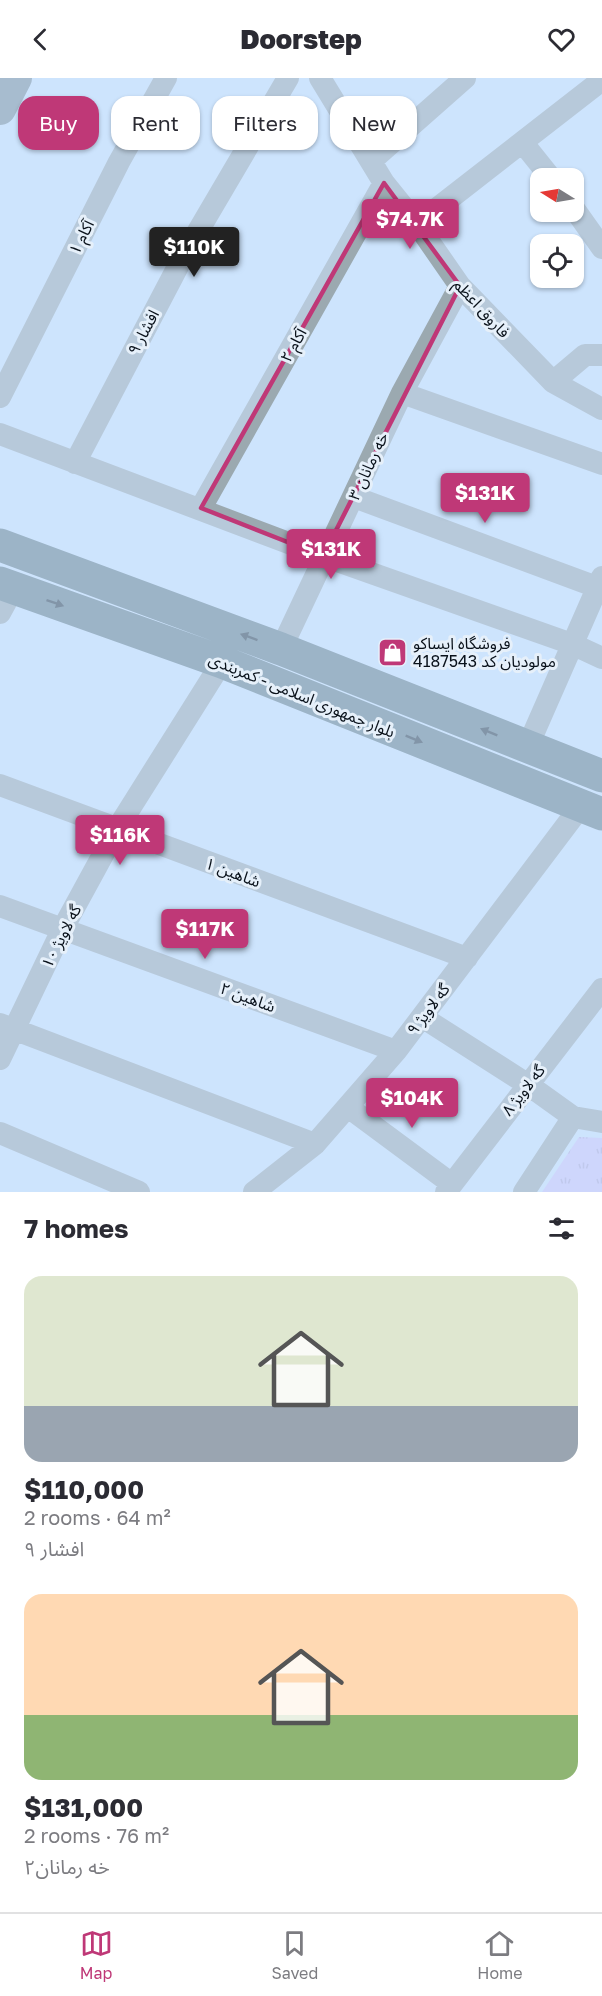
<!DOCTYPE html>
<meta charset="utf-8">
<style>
body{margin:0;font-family:"Golos Text","Noto Sans Arabic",sans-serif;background:#f7f7f7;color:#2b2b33;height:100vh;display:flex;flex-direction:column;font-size:22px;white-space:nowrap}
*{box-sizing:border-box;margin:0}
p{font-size:20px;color:#7c7c81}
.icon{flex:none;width:33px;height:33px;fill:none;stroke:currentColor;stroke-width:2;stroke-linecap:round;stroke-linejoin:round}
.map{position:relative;height:1114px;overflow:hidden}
.details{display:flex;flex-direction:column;background:#fff;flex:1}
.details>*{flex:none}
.hud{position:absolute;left:18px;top:18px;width:567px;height:54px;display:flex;gap:12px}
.needle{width:39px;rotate:281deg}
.controls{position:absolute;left:530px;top:90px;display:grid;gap:12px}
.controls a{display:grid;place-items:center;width:54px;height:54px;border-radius:12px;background:#fff;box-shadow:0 2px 4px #0004;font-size:30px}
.price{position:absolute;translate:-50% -51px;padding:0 14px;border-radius:6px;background:#bf3877;color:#fff;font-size:20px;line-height:39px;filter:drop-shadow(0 2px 3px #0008)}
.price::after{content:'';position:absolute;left:50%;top:36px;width:18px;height:14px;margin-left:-9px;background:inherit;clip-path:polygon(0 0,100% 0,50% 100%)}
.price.active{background:#222;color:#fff}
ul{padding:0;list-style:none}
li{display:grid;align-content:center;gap:12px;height:318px;padding:0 24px}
li span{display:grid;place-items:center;height:186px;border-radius:18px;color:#555}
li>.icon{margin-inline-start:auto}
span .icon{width:108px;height:108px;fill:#fffc;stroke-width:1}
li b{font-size:26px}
h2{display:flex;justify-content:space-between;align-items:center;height:72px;padding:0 24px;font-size:26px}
.tag{padding:0 21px;border-radius:18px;background:#fff;box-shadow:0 2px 4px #0004;font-size:21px;line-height:54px}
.tag.active{background:#bf3877;color:#fff}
header{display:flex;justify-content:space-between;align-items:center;height:78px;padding:0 24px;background:#fff;font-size:27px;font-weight:800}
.dock{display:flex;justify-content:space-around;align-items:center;height:84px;border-top:2px solid #e1e1e2;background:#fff;font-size:16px;color:#7c7c81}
.dock a{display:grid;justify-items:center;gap:3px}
.dock .active{color:#bf3877}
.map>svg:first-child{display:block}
.park{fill:url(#park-tufts)}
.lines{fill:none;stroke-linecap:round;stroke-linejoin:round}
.minor{stroke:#9ba9b0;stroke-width:22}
.secondary{stroke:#788d98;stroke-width:32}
.primary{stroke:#5f7a86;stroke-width:33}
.oneway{fill:#273640}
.marked{fill:none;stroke:#bf3877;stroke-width:4.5;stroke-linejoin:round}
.labels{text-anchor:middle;stroke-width:6;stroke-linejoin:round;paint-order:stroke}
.street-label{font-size:16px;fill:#09111a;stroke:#e6f0fa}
.poi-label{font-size:16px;fill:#09111a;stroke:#e6f0fa;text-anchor:start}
</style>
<header><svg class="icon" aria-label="back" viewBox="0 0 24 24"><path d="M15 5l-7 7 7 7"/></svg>Doorstep<svg class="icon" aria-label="heart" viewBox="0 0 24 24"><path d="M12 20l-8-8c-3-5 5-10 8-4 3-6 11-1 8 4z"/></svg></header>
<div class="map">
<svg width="602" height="1114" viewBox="0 0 602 1114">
<defs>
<pattern id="park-tufts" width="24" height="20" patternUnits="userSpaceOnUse" patternTransform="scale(1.5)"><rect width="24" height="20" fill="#cec5fb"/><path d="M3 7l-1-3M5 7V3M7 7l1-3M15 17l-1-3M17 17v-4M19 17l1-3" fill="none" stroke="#b0a8d7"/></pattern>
</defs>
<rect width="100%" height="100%" fill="#cde4fd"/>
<!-- park -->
<path class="park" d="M579 1059 602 1060V1114H542Z"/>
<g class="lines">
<!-- minor -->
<path class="minor" d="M320 0 384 105 417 146 460 208 553 304 602 331
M523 65 551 100
M371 83 465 0
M573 129 602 170
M417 146 602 2
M553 304 585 277H602
M402 315 602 386
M0 319 119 84 166 0
M0 356 323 478 572 566 602 580
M75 385 184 177 288 0
M354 419 602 511
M201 430 384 105
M0 535 13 511
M281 571 402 315 460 208
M527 670 602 499
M0 707 467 880
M0 828 396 973
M422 939 527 1006 573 1039
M0 946 315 1066
M0 981 62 852 117 751 222 584
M348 1029 452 1106
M0 1055 139 1114
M254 1114 315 1066 396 973 581 728
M446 1114 602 911
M524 1114 573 1039 602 1044"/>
<!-- secondary -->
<path class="secondary" d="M0 31 16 0"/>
<!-- primary -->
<path class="primary" d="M0 467 281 571 602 698
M0 505 222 584 602 736"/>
</g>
<!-- one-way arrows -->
<defs><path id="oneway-solid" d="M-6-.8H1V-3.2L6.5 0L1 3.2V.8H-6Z" transform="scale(1.5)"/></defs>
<g class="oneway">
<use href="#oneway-solid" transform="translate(55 525) rotate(19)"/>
<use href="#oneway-solid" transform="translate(249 559) rotate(-160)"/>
<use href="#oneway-solid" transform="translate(489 654) rotate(-158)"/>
<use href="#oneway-solid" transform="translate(414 661) rotate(22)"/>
</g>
<!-- marked area -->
<path d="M0 0H602V1114H0ZM384 105 460 208 323 478 201 430Z" fill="#cde4fd" fill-opacity=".55" fill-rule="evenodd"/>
<path class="marked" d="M384 105 460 208 323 478 201 430Z"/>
<!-- icons -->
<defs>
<symbol id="shop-square" viewBox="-11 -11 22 22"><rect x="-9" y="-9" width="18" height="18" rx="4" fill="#bf3877" stroke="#e6f0fa"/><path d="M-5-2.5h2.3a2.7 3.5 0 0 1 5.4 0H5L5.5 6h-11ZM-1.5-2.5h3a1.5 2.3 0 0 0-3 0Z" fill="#fff"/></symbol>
</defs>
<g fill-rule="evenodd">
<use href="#shop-square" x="376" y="558" width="33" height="33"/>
</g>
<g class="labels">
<!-- street labels -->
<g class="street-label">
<text transform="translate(81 159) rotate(-63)" y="6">آکام ۱</text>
<text transform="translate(482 230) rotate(47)" y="6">فاروق اعظم</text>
<text transform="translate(143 254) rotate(-62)" y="6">افشار ۹</text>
<text transform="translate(293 267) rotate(-61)" y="6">آکام ۲</text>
<text transform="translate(368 388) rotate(-65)" y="6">خه رمانان ۳</text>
<text transform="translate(302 617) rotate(22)" y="6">بلوار جمهوری اسلامی - کمربندی</text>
<text transform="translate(233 794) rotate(20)" y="6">شاهین ۱</text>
<text transform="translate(61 858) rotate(-63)" y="6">گه لاویژ ۱۰</text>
<text transform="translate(248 919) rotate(20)" y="6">شاهین ۲</text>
<text transform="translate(428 931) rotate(-53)" y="6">گه لاویژ ۹</text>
<text transform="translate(523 1012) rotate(-52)" y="6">گه لاویژ ۸</text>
</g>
<!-- poi labels -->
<g class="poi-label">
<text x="413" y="571">فروشگاە ایساکو<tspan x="413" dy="18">مولودیان کد 4187543</tspan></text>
</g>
</g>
</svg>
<div class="controls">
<a><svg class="needle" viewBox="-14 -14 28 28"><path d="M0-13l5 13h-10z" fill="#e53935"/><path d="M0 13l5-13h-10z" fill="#7c7c81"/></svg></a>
<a><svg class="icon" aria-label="locate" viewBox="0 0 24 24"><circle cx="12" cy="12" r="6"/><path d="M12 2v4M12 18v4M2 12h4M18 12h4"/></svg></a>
</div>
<b class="price" style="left:410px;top:172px">$74.7K</b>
<b class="price active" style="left:194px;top:200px">$110K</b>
<b class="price" style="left:485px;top:446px">$131K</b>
<b class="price" style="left:331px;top:502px">$131K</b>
<b class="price" style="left:120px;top:788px">$116K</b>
<b class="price" style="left:205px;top:882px">$117K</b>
<b class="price" style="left:412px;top:1051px">$104K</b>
<div class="hud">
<a class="tag active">Buy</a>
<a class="tag">Rent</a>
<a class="tag">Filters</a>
<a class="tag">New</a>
</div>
</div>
<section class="details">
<h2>7 homes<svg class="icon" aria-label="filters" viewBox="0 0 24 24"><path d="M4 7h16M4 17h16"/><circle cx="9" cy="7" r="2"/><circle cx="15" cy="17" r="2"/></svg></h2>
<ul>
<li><span style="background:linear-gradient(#dfe7d0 70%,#9aa5b1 0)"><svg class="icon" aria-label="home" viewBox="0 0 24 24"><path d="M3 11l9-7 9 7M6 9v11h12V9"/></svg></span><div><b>$110,000</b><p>2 rooms · 64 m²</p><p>افشار ۹</p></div></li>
<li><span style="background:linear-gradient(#ffd9b3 65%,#8fb573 0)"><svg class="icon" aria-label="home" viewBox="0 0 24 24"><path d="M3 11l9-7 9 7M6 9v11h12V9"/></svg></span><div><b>$131,000</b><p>2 rooms · 76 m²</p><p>خه رمانان۲</p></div></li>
</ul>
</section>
<nav class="dock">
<a class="active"><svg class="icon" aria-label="map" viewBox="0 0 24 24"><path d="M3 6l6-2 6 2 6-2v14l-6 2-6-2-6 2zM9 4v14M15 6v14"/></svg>Map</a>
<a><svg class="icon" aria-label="saved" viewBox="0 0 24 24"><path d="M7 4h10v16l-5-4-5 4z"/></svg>Saved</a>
<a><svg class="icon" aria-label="home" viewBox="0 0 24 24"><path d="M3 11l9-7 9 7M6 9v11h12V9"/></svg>Home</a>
</nav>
